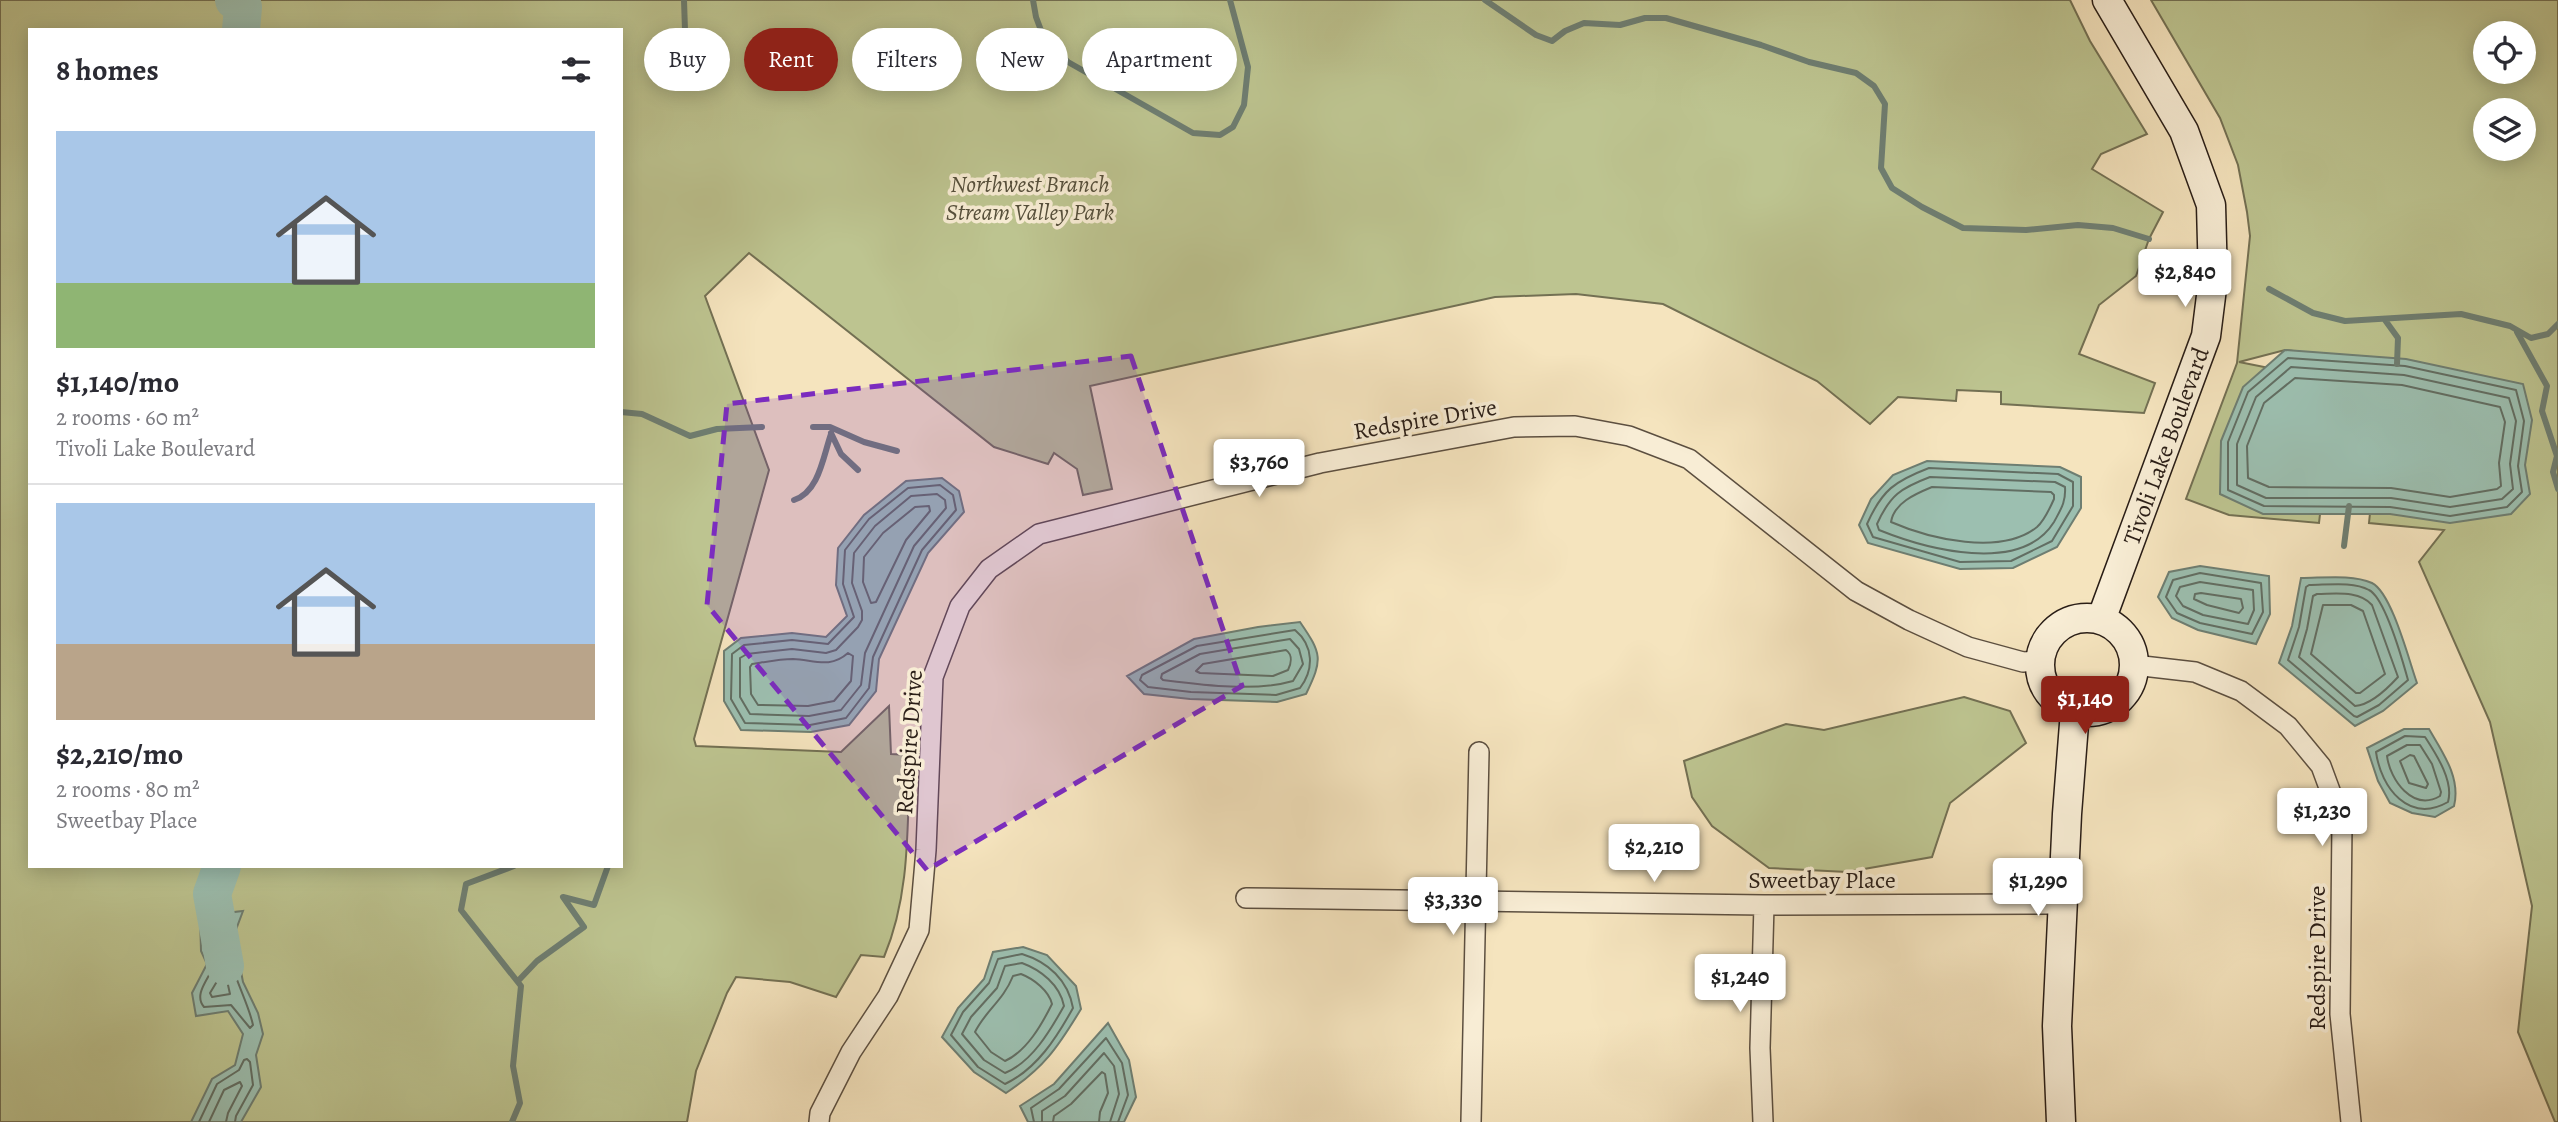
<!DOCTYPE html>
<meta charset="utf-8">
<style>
body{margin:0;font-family:Alegreya,serif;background:#f7f7f7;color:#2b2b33;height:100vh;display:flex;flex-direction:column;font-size:26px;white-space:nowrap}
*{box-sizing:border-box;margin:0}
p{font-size:23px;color:#7c7c81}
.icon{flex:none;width:38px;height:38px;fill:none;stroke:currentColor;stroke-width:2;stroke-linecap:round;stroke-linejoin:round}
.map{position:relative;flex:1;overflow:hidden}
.drawer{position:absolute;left:28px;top:28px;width:595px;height:840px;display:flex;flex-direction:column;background:#fff;border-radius:0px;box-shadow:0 4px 18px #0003}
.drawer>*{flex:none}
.guide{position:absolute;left:644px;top:28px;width:665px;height:63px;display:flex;gap:14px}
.tools{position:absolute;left:2473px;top:21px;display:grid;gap:14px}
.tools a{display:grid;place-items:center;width:63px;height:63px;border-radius:50%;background:#fff;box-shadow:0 4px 18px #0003;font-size:35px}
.price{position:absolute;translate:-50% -60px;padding:0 16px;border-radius:7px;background:#fff;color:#222;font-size:23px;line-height:46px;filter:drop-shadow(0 2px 4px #0008)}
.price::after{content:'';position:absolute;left:50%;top:42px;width:21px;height:16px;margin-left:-10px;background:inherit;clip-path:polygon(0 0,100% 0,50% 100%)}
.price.current{background:#8f2418;color:#fff}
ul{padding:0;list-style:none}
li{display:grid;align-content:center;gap:14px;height:371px;padding:0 28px}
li+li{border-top:2px solid #e1e1e2}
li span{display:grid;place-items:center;height:217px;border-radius:0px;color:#555}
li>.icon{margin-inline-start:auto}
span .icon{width:126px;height:126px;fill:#fffc;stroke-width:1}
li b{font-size:30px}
h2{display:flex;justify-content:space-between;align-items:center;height:84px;padding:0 28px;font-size:30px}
.chip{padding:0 24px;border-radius:32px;background:#fff;box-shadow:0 4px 18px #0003;font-size:24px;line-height:63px}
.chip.current{background:#8f2418;color:#fff}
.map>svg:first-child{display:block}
.green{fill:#bdc490;stroke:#737053;stroke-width:2;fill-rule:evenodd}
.water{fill:#9cbfb0;stroke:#6e7e72;stroke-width:2}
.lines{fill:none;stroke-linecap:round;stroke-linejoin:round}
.shore{stroke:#626e63;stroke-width:2}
.stream{stroke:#6e7e72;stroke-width:6}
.river{stroke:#9cbfb0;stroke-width:38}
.street-casing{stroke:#5c4f40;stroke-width:22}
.secondary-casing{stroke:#291d16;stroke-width:31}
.street{stroke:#f8edd5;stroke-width:19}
.secondary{stroke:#f8edd5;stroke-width:28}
.marked{fill:#7b2cbf;fill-opacity:0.2;stroke:#7b2cbf;stroke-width:5;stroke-dasharray:14 9;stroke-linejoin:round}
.labels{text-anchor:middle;stroke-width:7;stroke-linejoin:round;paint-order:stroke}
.park-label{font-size:24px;font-style:italic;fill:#554f3b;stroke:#f8edd5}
.street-label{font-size:24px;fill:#291d16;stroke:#f8edd5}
</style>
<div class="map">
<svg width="2558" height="1122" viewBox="0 0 2558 1122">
<rect width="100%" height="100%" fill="#f5e4be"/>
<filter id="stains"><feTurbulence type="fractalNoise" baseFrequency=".00286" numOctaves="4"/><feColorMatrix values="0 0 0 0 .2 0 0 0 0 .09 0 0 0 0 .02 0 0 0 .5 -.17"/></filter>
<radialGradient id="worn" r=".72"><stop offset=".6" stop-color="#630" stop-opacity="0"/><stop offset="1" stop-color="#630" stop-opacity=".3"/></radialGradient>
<!-- green -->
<path class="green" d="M0 0H2070L2090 41 2147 134 2101 154 2092 169 2163 212 2149 239 2136 276 2099 305 2079 354 2155 383 2144 413 2001 404V392L1957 390 1956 401 1898 397 1870 424 1817 381 1663 304 1576 294 1495 297 1090 386 1112 489 1083 495 1077 469 1054 453 1048 464 994 447 749 253 705 296 769 470 694 739 696 746 841 752 889 706 891 754 910 755C907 824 911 893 884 957L861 955 836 997 790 982 736 977 727 993 696 1071 687 1122H0ZM30 30H621V866H30Z
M2151 0H2558V1122H2555L2518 1032 2532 906 2490 722 2419 562 2444 530 2369 523 2373 484 2324 479 2319 523 2229 515 2186 499 2237 363 2250 236 2247 212 2238 165 2220 118ZM2485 33H2524V72H2485ZM2485 110H2524V149H2485ZM2285 350 2309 353 2304 375 2239 362Z
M1964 697 2010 711 2026 743 1950 803 1932 857 1847 872 1769 868 1712 826 1692 797 1684 761 1786 724 1824 730Z"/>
<!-- water -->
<path class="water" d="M2285 350 2406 359 2523 384 2532 420 2525 465 2530 494 2511 514 2450 523 2390 514H2263L2220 494 2221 441 2243 387Z
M1927 461 2060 467 2081 477V508L2057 547 2013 568 1960 569 1868 543 1859 525 1871 499 1893 475Z
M942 478 959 491 964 512 928 553 879 659 876 691 849 725 811 732 741 730 724 701V651L741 638 792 633 826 637 847 616 836 585 838 548 864 515 906 481Z
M2200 566 2269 576 2270 614 2256 644 2198 630 2172 618 2158 597 2169 572Z
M2301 578C2323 578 2352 574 2372 583 2392 593 2409 661 2417 683L2383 711 2355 726 2279 663 2292 626Z
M1300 622C1322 654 1323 659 1306 694L1277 702 1190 699 1144 694 1127 676 1194 639 1258 627Z
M2404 729H2429C2443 753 2461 778 2454 806L2435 817 2412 813 2390 803 2378 781 2367 748Z
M243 911 234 935 243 982 258 1013 263 1034 256 1055 261 1087 241 1122H191L212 1079 235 1065 243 1034 228 1011 196 1016 192 993 207 964 201 951 200 916Z
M1023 947 1047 955 1076 986 1081 1009C1058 1047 1044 1068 1006 1093L974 1072 942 1037 958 1008 984 979 993 952Z
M1108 1023 1129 1060 1136 1097 1124 1122H1028L1020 1106 1054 1084Z"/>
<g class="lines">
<!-- shore -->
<path class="shore" d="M2288 358 2405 366 2516 390 2524 421 2518 466 2522 492 2507 507 2450 516 2390 507 2264 506 2228 490V442L2248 392Z
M2291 367 2404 375 2509 398 2516 421 2510 464 2513 489 2502 499 2450 507 2391 498H2266L2237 485V444L2256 397Z
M2295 378 2402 385 2500 407 2505 422 2499 463 2501 486 2497 489 2450 497 2391 488 2269 487 2248 478 2247 446 2264 403Z
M1929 468 2058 474 2073 482V506L2052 541 2011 561 1960 562 1873 537 1867 524C1882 490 1895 481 1929 468Z
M1930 477 2055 482 2065 487C2066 502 2061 509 2054 522 2021 575 1926 549 1879 530L1877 524C1890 495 1901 488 1930 477Z
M940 485 953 495 956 510 922 550 873 657 869 688 846 718 810 725 745 723 731 699 732 654 744 645 792 640 828 644 854 617 843 584 845 550 869 519 908 488Z
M1932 487 2051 492 2054 495V499C2050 508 2044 521 2037 527 2001 556 1930 539 1891 522 1894 503 1915 494 1932 487Z
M937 494 945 500 946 508 914 546 865 653 861 685 841 710 809 716 750 714 740 697V658L747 654 792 649 826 653 836 650 858 627 862 620V611L852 583 854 553 875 526 911 496Z
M929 506 930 511 906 540 876 602 871 603 863 582 864 557 883 533 915 507Z
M2200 573 2261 583 2263 612 2252 634 2200 623 2177 613 2166 597 2173 580Z
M2200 582 2253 590 2254 610 2248 624 2203 615 2183 606 2176 596 2180 587Z
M2309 585C2327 585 2353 581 2369 590 2385 598 2403 662 2408 680L2379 705 2357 717 2354 716 2288 660 2299 627 2306 587Z
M2201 593 2241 599 2243 608 2239 613 2207 605 2194 599 2195 594Z
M2317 594C2335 594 2359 590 2372 605L2398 677C2388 688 2370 705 2355 706L2299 657 2307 629 2313 596Z
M2323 605H2351L2363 611 2385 674 2360 693H2356L2311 654Z
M1295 630C1314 646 1314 670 1300 688L1276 695 1191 692 1148 687 1140 680 1142 675 1197 646Z
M1290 639 1299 649 1303 664 1293 681C1255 692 1203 685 1163 680L1161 678 1162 674 1200 654Z
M1286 650C1293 655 1291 664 1288 670L1273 676 1200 673 1196 671 1203 664Z
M848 653 853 656 851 681 834 701 808 706 758 705 751 694 750 667 752 664C765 662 780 659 793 659 814 660 830 669 848 653Z
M2405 736 2425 737C2436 754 2454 781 2448 802 2409 824 2381 788 2376 752Z
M2407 745H2420L2432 764 2441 792 2440 796C2413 812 2390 780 2387 756Z
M2410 755 2414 756 2428 784 2426 788 2409 783 2400 761Z
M228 921 230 924C219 954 247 996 253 1025L250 1028 231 1005 204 1007C193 994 209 979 214 965L208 949V925L210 922Z
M1022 954C1048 962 1068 980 1073 1008 1057 1037 1037 1069 1005 1084L978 1067 951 1035 963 1012 989 983 998 959Z
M1022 963C1041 970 1060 985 1064 1006 1050 1031 1032 1062 1005 1073L984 1060 962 1034 971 1017 997 988 1005 966Z
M222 973 226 976 230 994 212 997 210 993Z
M1021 974C1034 979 1049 991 1052 1004 1042 1024 1027 1051 1005 1061L991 1052 975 1032C986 1010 1003 1001 1013 976Z
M199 1122 217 1084 239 1070 244 1060 247 1059 250 1062 253 1085 236 1116 235 1122
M209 1122 224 1090 240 1082 242 1086 228 1113 226 1122
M1034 1122 1031 1108 1059 1089 1106 1038 1122 1063 1128 1095 1118 1122
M1042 1122V1111L1065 1096 1104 1053 1114 1066 1119 1094 1110 1122
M1053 1122 1054 1116 1071 1104 1102 1072 1105 1074 1108 1093 1100 1112 1099 1122"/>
<!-- stream -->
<path class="stream" d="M684 0 685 30 708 77
M1033 0 1036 17 1045 41 1068 62 1193 133 1220 135 1233 127 1244 105 1248 67 1230 0
M1485 0 1536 35 1552 41 1565 31 1584 23 1620 25 1645 18H1666L1761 45 1809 62 1856 73 1874 86 1885 104 1881 168 1892 188 1922 207 1963 228 2026 230 2078 225 2113 228 2149 239
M2269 289 2313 313 2345 321 2461 314 2510 326 2531 338 2548 334 2558 324
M2385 320 2398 338 2397 364
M2517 332 2547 386 2542 411 2557 456 2553 472 2558 489
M621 412 642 414 690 436 717 429 762 427
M813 427H830L864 442 897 451
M831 433 841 454 858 470
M794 500C819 492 823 457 831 434
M2344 546 2349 506
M518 981 537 961 584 927 563 897 594 905 608 866
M512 1122 520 1103 513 1066 521 986 461 910 466 884 514 866"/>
<!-- river -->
<path class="river" d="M234 0 243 7 241 30
M222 866 212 894 225 966"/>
<defs>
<path id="street" d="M2134 665 2195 672 2241 691 2288 726 2321 766 2342 823 2340 1014 2351 1122
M1246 898 1764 905 2063 904
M819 1122 820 1113 851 1052 888 996 919 930 926 850 933 677 960 606 989 569 1039 534 1320 463 1514 427 1575 426 1629 436 1689 459 1856 591 1909 620 1968 647 2023 662 2040 661
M1471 1122 1479 752
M1763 1122 1760 1048 1764 905"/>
<path id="secondary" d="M2040 665a47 47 0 1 1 94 0a47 47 0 1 1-94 0Z
M2101 620 2206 336 2213 280 2211 205 2184 131 2107 0
M2061 1122 2057 1026 2067 814 2075 711"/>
</defs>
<!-- street casing -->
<use href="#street" class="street-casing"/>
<!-- secondary casing -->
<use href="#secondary" class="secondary-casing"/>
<!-- street -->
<use href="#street" class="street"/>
<!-- secondary -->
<use href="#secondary" class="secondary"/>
</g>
<!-- marked area -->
<path class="marked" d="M1131 356 1242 686 927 870 707 605 727 404Z"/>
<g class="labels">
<!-- park labels -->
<g class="park-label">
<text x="1030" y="192">Northwest Branch<tspan x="1030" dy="28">Stream Valley Park</tspan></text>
</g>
<!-- street labels -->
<g class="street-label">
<text transform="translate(1425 419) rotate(-10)" y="8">Redspire Drive</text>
<text transform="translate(2166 446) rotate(-70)" y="8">Tivoli Lake Boulevard</text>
<text transform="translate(909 742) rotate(-86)" y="8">Redspire Drive</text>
<text x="1822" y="888">Sweetbay Place</text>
<text transform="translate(2317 958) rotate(-90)" y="8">Redspire Drive</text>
</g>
</g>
<rect width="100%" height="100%" filter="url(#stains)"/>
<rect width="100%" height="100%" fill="url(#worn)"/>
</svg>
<div class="tools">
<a><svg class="icon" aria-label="locate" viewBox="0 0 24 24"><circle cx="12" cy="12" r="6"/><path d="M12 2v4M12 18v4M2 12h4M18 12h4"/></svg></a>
<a><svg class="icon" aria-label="layers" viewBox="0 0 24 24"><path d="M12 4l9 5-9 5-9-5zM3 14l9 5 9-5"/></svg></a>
</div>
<b class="price" style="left:2185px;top:309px">$2,840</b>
<b class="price" style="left:1259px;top:499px">$3,760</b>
<b class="price current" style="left:2085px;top:736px">$1,140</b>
<b class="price" style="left:2322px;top:848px">$1,230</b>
<b class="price" style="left:1654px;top:884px">$2,210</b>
<b class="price" style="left:2038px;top:918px">$1,290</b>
<b class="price" style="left:1453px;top:937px">$3,330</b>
<b class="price" style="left:1740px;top:1014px">$1,240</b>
<div class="guide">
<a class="chip">Buy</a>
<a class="chip current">Rent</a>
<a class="chip">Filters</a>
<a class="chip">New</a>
<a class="chip">Apartment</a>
</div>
<section class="drawer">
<h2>8 homes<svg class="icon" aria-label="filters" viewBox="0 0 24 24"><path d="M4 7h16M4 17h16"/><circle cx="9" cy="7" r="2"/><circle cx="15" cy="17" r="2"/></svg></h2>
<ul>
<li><span style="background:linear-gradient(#a9c7e8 70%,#8fb573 0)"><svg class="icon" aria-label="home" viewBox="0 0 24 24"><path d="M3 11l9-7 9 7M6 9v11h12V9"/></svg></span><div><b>$1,140/mo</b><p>2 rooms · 60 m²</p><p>Tivoli Lake Boulevard</p></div></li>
<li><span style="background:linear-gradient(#a9c7e8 65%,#b9a48a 0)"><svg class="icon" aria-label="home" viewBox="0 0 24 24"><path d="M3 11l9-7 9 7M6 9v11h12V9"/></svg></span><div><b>$2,210/mo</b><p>2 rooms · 80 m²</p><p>Sweetbay Place</p></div></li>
</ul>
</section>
</div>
